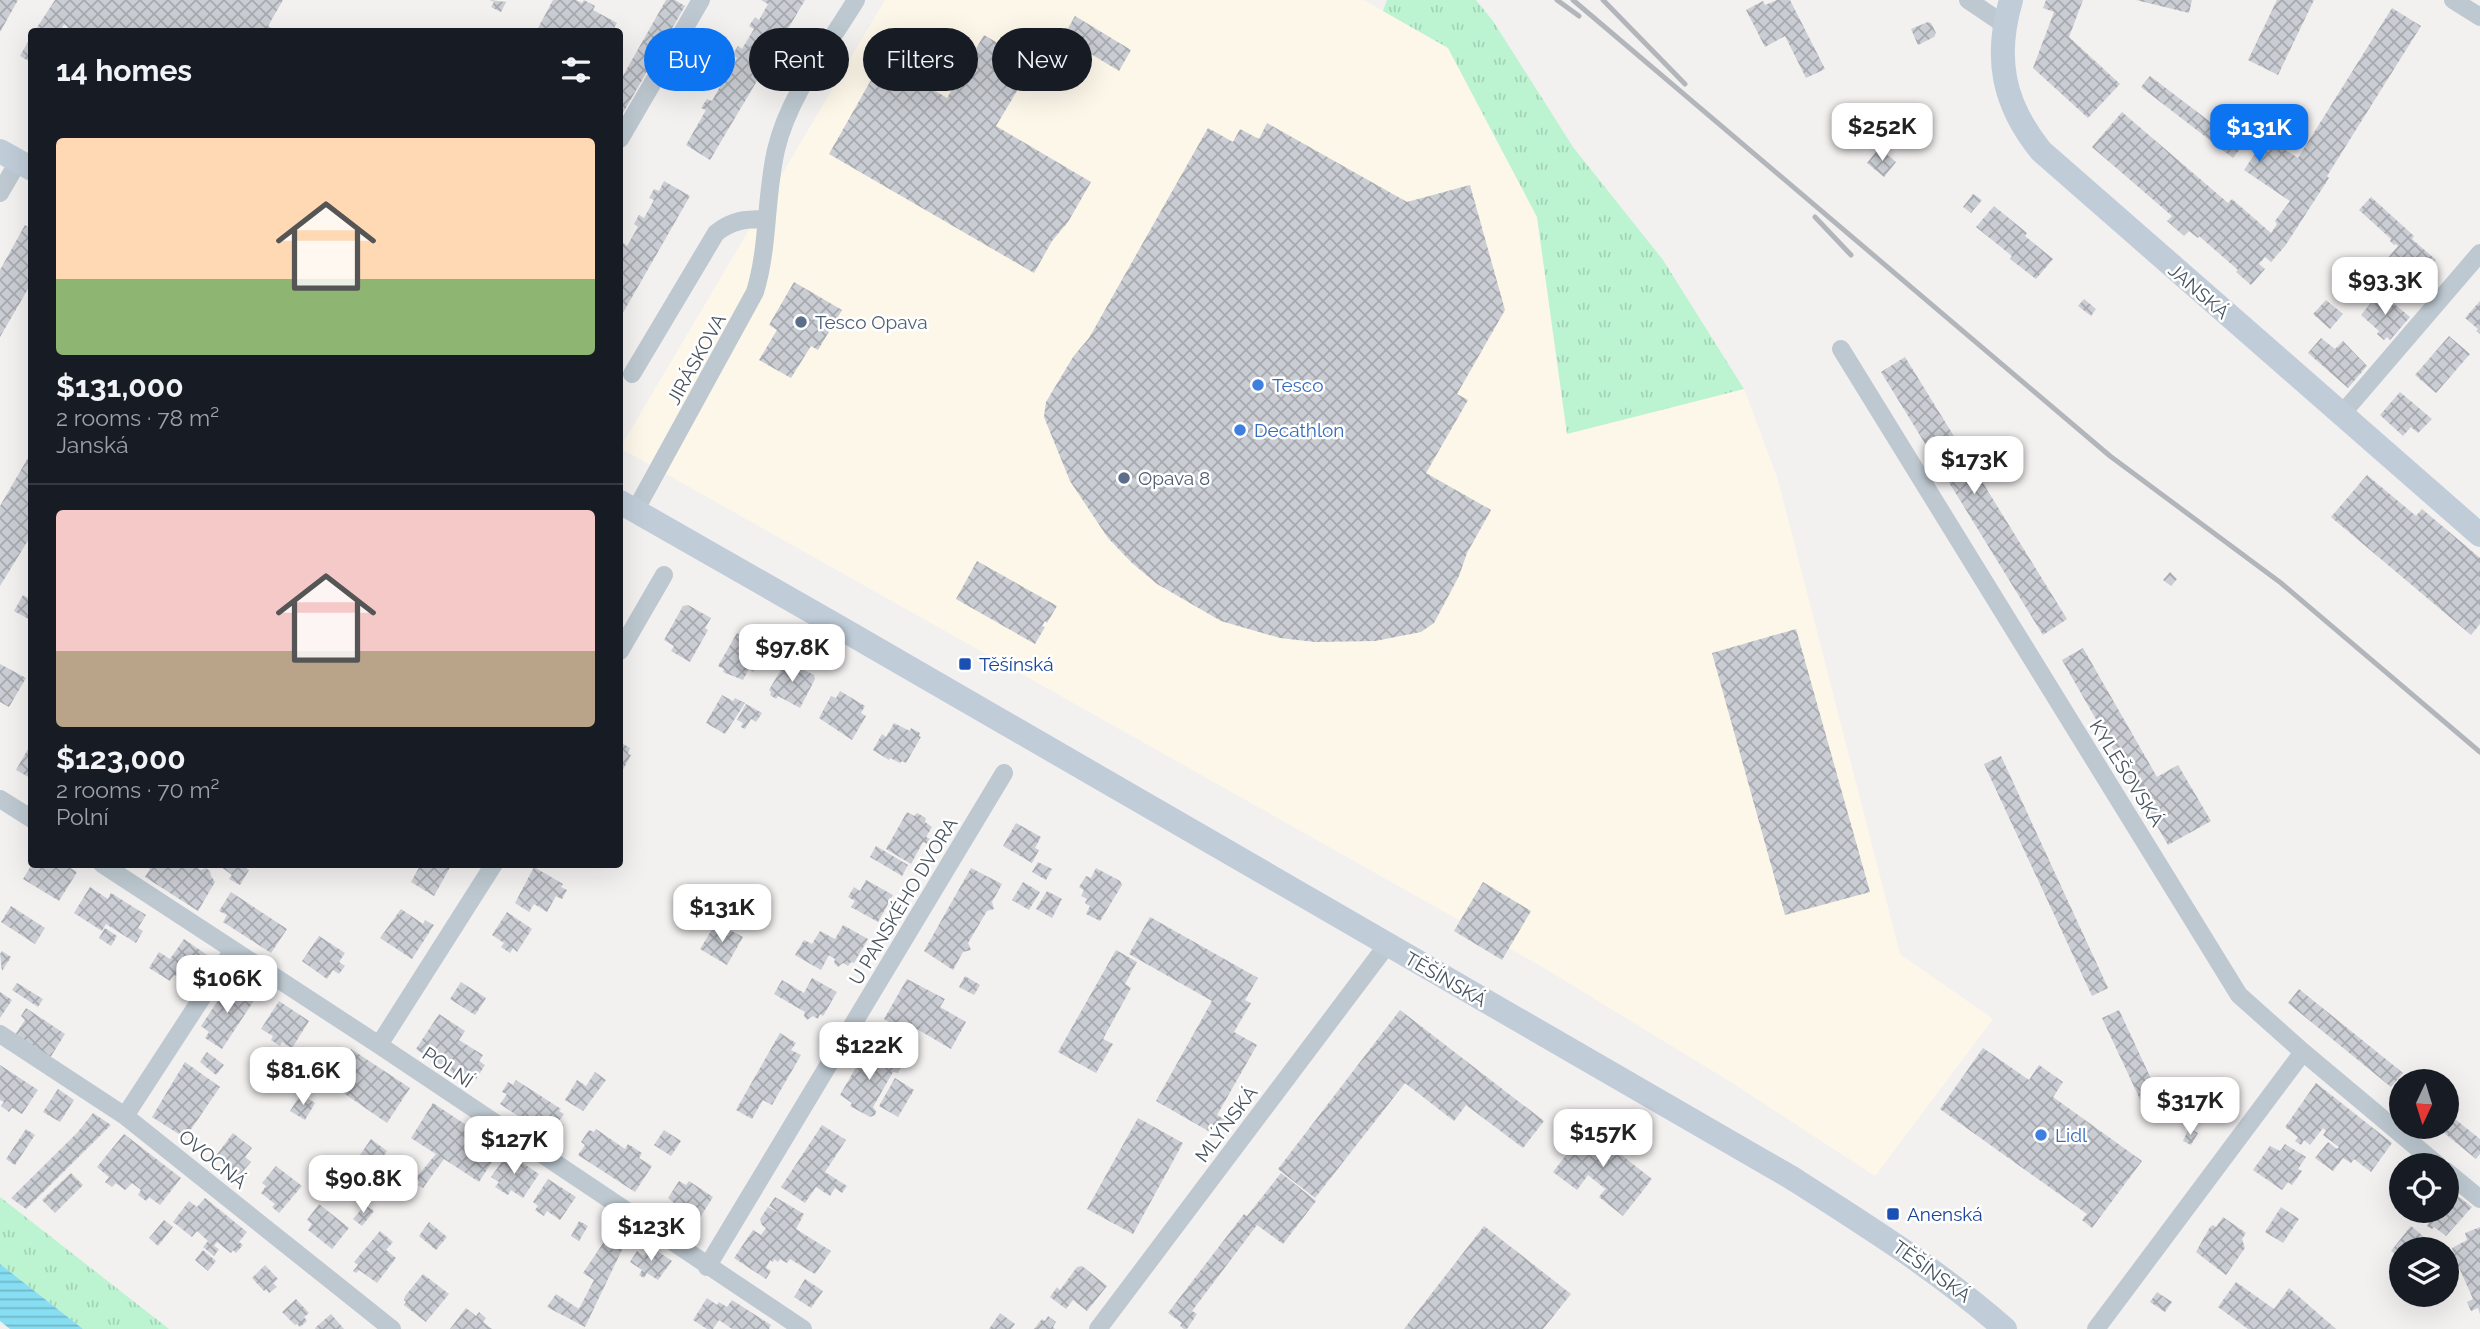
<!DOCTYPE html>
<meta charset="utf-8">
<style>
body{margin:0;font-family:Raleway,sans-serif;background:#242831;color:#f1f3f6;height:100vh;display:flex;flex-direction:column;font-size:26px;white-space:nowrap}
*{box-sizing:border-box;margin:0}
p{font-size:23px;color:#9ea1a6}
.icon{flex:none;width:38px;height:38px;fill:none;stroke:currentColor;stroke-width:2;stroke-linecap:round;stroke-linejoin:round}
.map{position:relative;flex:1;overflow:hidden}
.panel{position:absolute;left:28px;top:28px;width:595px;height:840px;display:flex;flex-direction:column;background:#171b24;border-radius:7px;box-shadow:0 7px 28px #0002}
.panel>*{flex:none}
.banner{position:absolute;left:644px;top:28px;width:665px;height:63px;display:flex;gap:14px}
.needle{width:46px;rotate:184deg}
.buttons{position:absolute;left:2389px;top:1069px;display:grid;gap:14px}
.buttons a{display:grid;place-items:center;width:70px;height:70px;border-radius:50%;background:#171b24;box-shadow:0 7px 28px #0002;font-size:35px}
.price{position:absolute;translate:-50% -60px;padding:0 16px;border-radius:14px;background:#fff;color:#222;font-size:23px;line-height:46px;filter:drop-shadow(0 2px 4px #0008)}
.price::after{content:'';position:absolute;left:50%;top:42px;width:21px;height:16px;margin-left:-10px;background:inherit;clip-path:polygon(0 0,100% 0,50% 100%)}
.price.selected{background:#0c74f1;color:#fff}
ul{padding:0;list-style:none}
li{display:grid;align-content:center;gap:14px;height:371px;padding:0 28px}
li+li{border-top:2px solid #363941}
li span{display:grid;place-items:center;height:217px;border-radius:7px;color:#555}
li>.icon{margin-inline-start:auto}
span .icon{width:126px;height:126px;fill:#fffc;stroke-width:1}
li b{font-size:30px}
h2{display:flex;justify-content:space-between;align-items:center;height:84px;padding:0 28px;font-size:30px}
.tag{padding:0 24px;border-radius:32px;background:#171b24;box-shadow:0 7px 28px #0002;font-size:24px;line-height:63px}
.tag.selected{background:#0c74f1;color:#fff}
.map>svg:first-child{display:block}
.commercial{fill:#fdf7ea}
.grass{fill:url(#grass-tufts)}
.water{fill:url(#water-rules)}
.building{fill:url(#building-cross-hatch)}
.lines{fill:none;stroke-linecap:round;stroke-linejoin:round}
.street{stroke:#bdc8d0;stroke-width:18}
.secondary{stroke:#c0ccd8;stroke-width:24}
.rail{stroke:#b2b6bb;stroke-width:5}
.service-dot{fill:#5c6f8a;stroke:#fff;stroke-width:2.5}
.shop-dot{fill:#3f7fe0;stroke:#fff;stroke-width:2.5}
.transit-dot{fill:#1a4fb4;stroke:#fff;stroke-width:2.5}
.labels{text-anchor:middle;stroke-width:5;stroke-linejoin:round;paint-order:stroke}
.street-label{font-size:19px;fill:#47545f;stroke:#fff}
.service-label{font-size:19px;fill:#4e5e75;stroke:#fff;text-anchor:start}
.shop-label{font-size:19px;fill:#366cbe;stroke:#fff;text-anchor:start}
.transit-label{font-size:19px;fill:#164399;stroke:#fff;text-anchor:start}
</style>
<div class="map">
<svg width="2480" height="1329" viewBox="0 0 2480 1329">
<defs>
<pattern id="grass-tufts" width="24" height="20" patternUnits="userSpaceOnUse" patternTransform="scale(1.75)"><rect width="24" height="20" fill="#bcf3d0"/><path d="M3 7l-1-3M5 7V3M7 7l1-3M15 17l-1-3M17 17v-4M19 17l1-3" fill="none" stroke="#a3d2b5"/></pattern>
<pattern id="water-rules" width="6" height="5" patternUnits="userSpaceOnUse" patternTransform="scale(1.75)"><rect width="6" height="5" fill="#87def2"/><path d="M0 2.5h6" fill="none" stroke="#70b7c7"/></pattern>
<pattern id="building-cross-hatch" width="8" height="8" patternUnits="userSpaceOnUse" patternTransform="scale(1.75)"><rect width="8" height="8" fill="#cacdd3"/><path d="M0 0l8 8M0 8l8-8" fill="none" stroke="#a6a9ae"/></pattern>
</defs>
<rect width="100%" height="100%" fill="#f3f0f0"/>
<!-- commercial -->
<path class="commercial" d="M885 0H1364L1448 48 1537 217 1567 434 1744 389 1778 480 1900 954 1993 1019 1875 1176 1734 1084 1539 965 620 448Z"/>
<!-- grass -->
<path class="grass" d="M1387 0H1476L1493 21 1573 147 1663 260 1744 389 1567 434 1537 217 1448 48 1383 11Z
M0 1197 169 1329H83L0 1264Z"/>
<!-- water -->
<path class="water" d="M0 1264 83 1329H10L0 1321Z"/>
<!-- building -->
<path class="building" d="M0 0H18L0 32Z
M55 0H283L268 26 278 32H65L68 27 64 24 60 32H34Z
M490 0 506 2 501 12 491 7 494 2Z
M553 0H576L582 3 584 0 595 6 593 10 617 23 612 32H545L538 28Z
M666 0H675L685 6 620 118V81Z
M761 0H805L710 160 686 145 706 110 701 108 707 99 712 101 722 83 718 80 723 71 728 74 737 58 732 55 738 46 742 49 754 29 749 26 755 17 759 20 768 4Z
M1777 0H1790L1825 69 1806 78 1785 36 1765 47 1746 10 1763 1 1765 5Z
M2046 0H2083L2069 37 2120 84 2088 118 2033 68 2054 12 2043 8Z
M2136 0H2192L2189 13Z
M2277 0H2314L2278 75 2248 60Z
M2392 8 2421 26 2327 176 2329 178 2285 246 2271 262 2265 257 2259 264 2265 269 2251 285 2236 272 2238 270 2199 236 2198 238 2189 231 2184 236 2167 221 2172 216 2092 147 2122 112 2228 203 2232 199 2271 233 2277 224 2275 221 2290 201 2244 170 2266 137 2298 158Z
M1075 16 1131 50 1119 71 1063 37Z
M1928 22 1931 23 1936 33 1934 37 1918 45 1911 29Z
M32 35V63L20 56Z
M984 35 1033 64 996 126 1091 182 1068 222 1052 241 1034 273 829 154 883 59 947 98Z
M2150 76 2242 146 2233 158 2141 87Z
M1267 123 1407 202 1470 185 1505 310 1457 394 1468 400 1426 473 1491 510 1467 553 1459 576 1434 623 1421 632 1375 641 1315 642 1280 638 1221 621 1157 584 1132 563 1108 538 1070 481 1044 417 1046 402 1073 357 1089 338 1208 128 1233 142 1240 129 1259 139Z
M1879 148 1896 162 1884 177 1867 163Z
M664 181 690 196 620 318V260L622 255 620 254V249L623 243 627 246 638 227 634 224 639 215 644 218 654 200 649 198 654 189 659 191Z
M1973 194 1982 200 1971 213 1963 207Z
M2371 197 2414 236 2412 239 2436 260 2416 283 2411 279 2406 283 2401 281 2404 274 2387 259 2398 246 2396 244 2394 245 2390 241 2391 239 2359 210Z
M1994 206 2027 233 2025 236 2053 259 2036 279 2010 259 2012 256 1976 227Z
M25 225 32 229V282L0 337V270Z
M794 282 842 310 818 350 811 346 791 378 759 360 777 330 769 325Z
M2380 292 2410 317 2390 340 2387 337 2384 340 2377 334 2379 331 2361 315Z
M2084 299 2096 309 2091 316 2078 306Z
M2326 300 2343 314 2330 329 2313 314Z
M2480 301V334L2476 331 2478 329 2465 318Z
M2449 336 2470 354 2436 393 2415 375Z
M2321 338 2335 349 2343 341 2367 366 2348 388 2308 353Z
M1905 357 2067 619 2043 635 1881 372Z
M2400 392 2432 419 2418 433 2411 427 2403 436 2380 415Z
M32 451V534L0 586V506Z
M2367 475 2416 516 2422 509 2480 558V624L2471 635 2331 517Z
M977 561 1057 606 1047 623 1045 621 1042 626 1045 627 1035 644 956 599Z
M2170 572 2177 579 2171 586 2163 580Z
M23 595 32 600V621L14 611Z
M688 605 711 618 705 628 708 630 690 662 671 651 674 646 664 640 683 606Z
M1796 629 1870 892 1785 915 1712 653Z
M737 633 762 646 754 661 758 663 753 672 749 669 743 680 723 672 724 669 718 666Z
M2083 648 2157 777 2178 765 2211 821 2168 845 2062 660Z
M786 661 814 675 815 679 800 708 778 696 776 699 770 695 771 692 769 690Z
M0 664 26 678 9 707 0 702Z
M840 691 865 706 861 713 866 716 852 740 819 718 831 696 836 698Z
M722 695 733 701 735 698 745 703 725 734 706 723Z
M746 704 762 713 756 722 751 719 745 729 741 727 743 723 737 720Z
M894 723 910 731 911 728 920 733 919 736 921 737 906 763 902 761 900 763 890 758 889 760 873 750 882 734 886 737Z
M32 742V779L16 770Z
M620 742 630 748 628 754 631 755 620 775Z
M2001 756 2108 988 2092 996 1984 764Z
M907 812 914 816 917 813 926 818 925 822 932 827 926 837 930 839 927 844 923 842 911 864 886 849Z
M1016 823 1041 837 1035 848 1039 850 1032 863 1003 846Z
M876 846 908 865 902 876 870 857Z
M1038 862 1052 869 1046 880 1032 872Z
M32 864H64L77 872 59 901 23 879Z
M143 864H179L184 868 185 864H192L201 870 206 868 210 871 211 876 215 882 198 911 145 877 150 869Z
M217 864H240L249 870 240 885 229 879 232 875Z
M421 864H452L434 896 411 882Z
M534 867 563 884 561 887 567 890 562 899 556 896 547 912 534 904 529 912 515 903Z
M971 868 1002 884 992 902 994 909 987 911 968 943 971 950 963 952 953 970 924 951Z
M1096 868 1120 881 1122 885 1100 921 1086 914 1090 906 1085 903 1087 899 1081 896 1084 890 1079 887 1086 876 1091 878Z
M866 880 893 895 878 922 851 907 855 901 848 897 854 887 860 891Z
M1023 882 1040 892 1029 910 1012 900Z
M1483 882 1531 911 1502 960 1454 931Z
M90 887 108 899 111 893 146 915 138 928 143 931 136 943 106 924 102 931 74 913Z
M1047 891 1062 899 1052 918 1036 909Z
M231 892 287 929 271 953 223 922 227 915 219 911Z
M11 906 45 928 35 944 1 922Z
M401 909 423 924 425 920 434 925 412 959 380 938Z
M507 912 532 929 517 952 513 948 510 953 501 947 504 943 492 935Z
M1150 917 1258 978 1245 1000 1251 1003 1234 1032 1257 1045 1217 1115 1227 1121 1222 1130 1216 1127 1210 1132 1156 1101 1212 1001 1129 954Z
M716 923 743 937 727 965 700 949Z
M843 925 868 939 854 963 851 962 848 966 843 963 838 967 834 963 835 959 829 955 821 970 795 955 804 940 812 944 820 931 835 939Z
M105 928 117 936 111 946 99 938Z
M319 936 345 953 339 962 345 966 339 974 333 970 327 979 302 961Z
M184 939 210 957 191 986 174 975 170 981 149 968 159 952 170 959Z
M1116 950 1137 962 1125 984 1131 988 1103 1039 1113 1044 1096 1073 1058 1052Z
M2 951 11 957 2 971 0 954Z
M965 976 980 985 974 995 959 987Z
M812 978 837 992 823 1016 820 1014 818 1019 813 1016 807 1020 804 1016 805 1012 774 994 782 980 804 993Z
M907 979 945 999 940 1007 966 1022 951 1049 917 1029 913 1036 884 1019Z
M231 981 255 999 222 1049 205 1038 209 1032 201 1026Z
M461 982 486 998 475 1015 450 999Z
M17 983 43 999 38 1007 12 990Z
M2299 989 2403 1073 2391 1087 2288 1003Z
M0 992 12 1000 0 1018Z
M279 1001 309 1021 292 1048 282 1042 280 1046 271 1040 273 1036 261 1029Z
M26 1008 65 1034 50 1058 15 1035 25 1020 21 1016Z
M1400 1010 1544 1121 1523 1148 1466 1105 1454 1121 1405 1083 1315 1198 1278 1169Z
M2119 1010 2161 1100 2144 1108 2102 1018Z
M439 1014 465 1031 459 1040 483 1055 479 1061 485 1065 476 1079 470 1075 466 1081 416 1049Z
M780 1033 796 1043 791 1050 801 1055 772 1105 763 1100 752 1119 736 1110Z
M1983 1048 2029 1080 2039 1065 2063 1082 2053 1097 2142 1161 2092 1228 2082 1220 2087 1214 1940 1109Z
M351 1049 410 1088 387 1123 329 1083 336 1073 330 1070 338 1059 343 1062Z
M866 1050 879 1057 881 1053 900 1064 901 1067 898 1073 893 1072 873 1107 876 1111 875 1115 870 1117 850 1106 852 1103 840 1095Z
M207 1052 224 1065 216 1075 200 1062Z
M185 1062 220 1087 185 1138 152 1117Z
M0 1065 38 1090 22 1114 12 1108 9 1112 1 1106 4 1102 0 1100Z
M595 1072 606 1080 583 1111 565 1100 577 1080 586 1086Z
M895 1078 914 1090 898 1117 879 1106Z
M516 1080 561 1109 559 1111 564 1114 558 1122 564 1125 554 1140 500 1104 507 1094 502 1092 508 1082 513 1085Z
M2213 1083 2226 1089 2209 1122 2197 1115Z
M2316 1083 2392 1143 2371 1172 2354 1159 2351 1163 2343 1158 2333 1171 2315 1158 2328 1142 2337 1149 2339 1147 2323 1135 2326 1131 2323 1128 2310 1145 2304 1140 2301 1145 2295 1141 2298 1137 2285 1127Z
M58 1089 74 1100 60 1122 43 1112Z
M301 1094 315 1103 305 1120 290 1111Z
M433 1103 501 1148 479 1182 444 1159 423 1188 418 1185 420 1182 415 1179 436 1154 411 1138Z
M2446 1112 2480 1139V1154L2476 1159 2437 1127H2446Z
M93 1113 111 1125 26 1209 11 1198 77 1133Z
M1138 1118 1183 1143 1133 1234 1087 1209Z
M1593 1120 1616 1138 1610 1146 1652 1179 1623 1216 1599 1197 1606 1188H1604L1588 1175 1577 1190 1553 1172Z
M822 1125 846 1140 825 1172 847 1186 842 1193 835 1188 830 1196 816 1187 805 1203 781 1187Z
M2189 1128 2198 1133 2191 1145 2183 1141Z
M26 1129 35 1135 15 1165 6 1159Z
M596 1129 625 1149 628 1144 642 1153 639 1158 652 1166 635 1192 578 1155 585 1145 581 1142 589 1130 594 1132Z
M664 1130 681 1141 671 1156 654 1145Z
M233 1133 252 1148 245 1157 251 1162 239 1176 215 1157Z
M124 1134 181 1178 160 1205 149 1197 146 1201 138 1195 141 1190 132 1183 125 1190 116 1183 112 1187 105 1182 109 1177 97 1167Z
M371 1139 387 1151 374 1169 358 1158Z
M2285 1144 2306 1157 2298 1169 2302 1171 2292 1185 2288 1182 2282 1190 2253 1170 2270 1146 2280 1151Z
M508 1153 539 1174 523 1198 511 1190 508 1195 495 1187 499 1182 491 1177Z
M276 1166 302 1186 279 1213 272 1207 275 1204 261 1193 266 1186 262 1183Z
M71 1173 83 1185 55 1213 42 1200Z
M1281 1173 1316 1201 1283 1244 1257 1225 1192 1311 1197 1314 1187 1329H1184L1180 1326 1182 1323 1168 1313 1244 1214 1247 1216Z
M548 1179 576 1197 560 1220 547 1211 544 1216 535 1210 538 1206 533 1202Z
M679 1181 686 1185 689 1181 713 1197 692 1230 667 1214 674 1203 668 1198Z
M2446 1187 2472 1207 2446 1236 2434 1227 2432 1229 2427 1226 2429 1223 2414 1211H2446Z
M775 1197 804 1214 796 1229 831 1251 815 1274 790 1259 787 1263 780 1259 778 1262 774 1259 773 1262 770 1260 766 1268 771 1271 766 1279 734 1258 753 1230 761 1235 766 1228 762 1225 760 1219 768 1207 781 1214 769 1206Z
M205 1198 247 1232 239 1242 243 1245 236 1253 233 1250 231 1253 217 1242 214 1246 219 1249 214 1256 203 1247 208 1241 197 1231 192 1237 173 1222 189 1201 197 1207Z
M319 1204 349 1228 332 1249 308 1230 312 1224 307 1220Z
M365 1205 374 1211 362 1226 353 1219Z
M2281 1207 2299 1219 2283 1243 2265 1232Z
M2223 1217 2246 1233 2242 1239 2245 1248 2226 1275 2196 1252 2210 1227 2213 1225 2216 1227Z
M164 1220 173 1227 158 1246 149 1238Z
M579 1221 588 1226 579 1241 571 1236Z
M429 1222 447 1237 436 1250 419 1236Z
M616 1224 630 1233 585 1327 547 1307 556 1294 579 1309 594 1280 583 1273Z
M1484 1226 1571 1294 1543 1329H1404Z
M2411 1226 2424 1237 2415 1250H2401V1258L2391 1251Z
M2480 1227V1314L2478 1308 2471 1311 2467 1302 2473 1299 2457 1263 2452 1265 2449 1257 2454 1255 2452 1248 2467 1240 2465 1233Z
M380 1231 393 1242 386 1250 396 1258 377 1283 359 1270 356 1273 353 1271 358 1265 354 1262Z
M650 1246 672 1261 658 1280 647 1273 644 1278 639 1275 642 1270 630 1262 637 1251 644 1256Z
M203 1250 216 1261 208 1271 195 1260Z
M265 1265 278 1279 273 1283 277 1287 269 1293 266 1289 264 1291 252 1278Z
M1082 1266 1107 1286 1087 1311 1073 1300 1066 1309 1050 1297 1057 1287 1060 1290 1077 1267Z
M423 1274 449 1294 426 1322 404 1305 406 1302 404 1300 405 1296Z
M805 1279 823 1291 811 1308 794 1297Z
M2236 1282 2274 1309 2289 1288 2336 1329H2248L2218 1307Z
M2157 1292 2172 1302 2165 1312 2150 1302Z
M707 1298 717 1305 719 1302 727 1307 732 1300 771 1325 769 1329H732L719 1320 713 1329H707L693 1320Z
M296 1299 309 1313 304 1317 307 1321 300 1327 297 1324 295 1325 282 1312Z
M466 1308 476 1316 479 1312 486 1318 483 1322 492 1329H450Z
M1000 1313 1015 1324 1011 1329H989Z
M331 1314 344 1329H315L316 1327Z
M1048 1316 1056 1322 1053 1327 1055 1329H1034L1042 1319 1045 1321Z"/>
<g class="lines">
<!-- street -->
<path class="street" d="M1968 0 2005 25
M2453 0 2480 17
M620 139 701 0
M0 193 18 162
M1841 349 2239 995 2303 1052 2439 1166
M632 374 716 233C732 220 746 219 766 219
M2341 415 2480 253
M635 511 755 292C769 246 765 198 776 150 788 97 828 46 856 0
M620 651 664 575
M0 799 32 819
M102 864 379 1045 803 1329
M0 1034 125 1116 392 1329
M379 1045 494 864
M125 1116 233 950
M2446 1171 2480 1199
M707 1267 1004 773
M1098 1329 1387 945
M2096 1329 2303 1052"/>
<!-- secondary -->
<path class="secondary" d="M2011 0C1994 58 2003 104 2041 151L2480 535
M0 151 32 169
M620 502 844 630 1792 1178C1866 1225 1939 1271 2005 1329"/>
<!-- rail -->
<path class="rail" d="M1557 0 1579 16
M1573 0 2110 456 2281 583 2480 752
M1603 0 1685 84
M1815 217 1851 255"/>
</g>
<!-- markers -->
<g class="service-dot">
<circle cx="801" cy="322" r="7"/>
<circle cx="1124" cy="478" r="7"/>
</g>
<g class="shop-dot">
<circle cx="1258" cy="385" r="7"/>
<circle cx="1240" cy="430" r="7"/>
<circle cx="2041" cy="1135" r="7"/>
</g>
<g class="transit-dot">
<rect x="958" y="657" width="14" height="14" rx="3.5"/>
<rect x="1886" y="1207" width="14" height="14" rx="3.5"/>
</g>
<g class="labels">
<!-- street labels -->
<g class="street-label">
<text transform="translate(2199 291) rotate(41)" y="7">JANSKÁ</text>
<text transform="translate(696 359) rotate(-61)" y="7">JIRÁSKOVA</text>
<text transform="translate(2127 773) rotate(58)" y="7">KYLEŠOVSKÁ</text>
<text transform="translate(903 901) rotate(-59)" y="7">U PANSKÉHO DVORA</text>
<text transform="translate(1446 979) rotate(30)" y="7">TĚŠÍNSKÁ</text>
<text transform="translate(448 1067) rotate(34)" y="7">POLNÍ</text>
<text transform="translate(1226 1124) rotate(-53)" y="7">MLÝNSKÁ</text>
<text transform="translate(213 1159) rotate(39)" y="7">OVOCNÁ</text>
<text transform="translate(1932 1271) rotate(36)" y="7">TĚŠÍNSKÁ</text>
</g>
<!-- service labels -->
<g class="service-label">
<text x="815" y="329">Tesco Opava</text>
<text x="1138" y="485">Opava 8</text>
</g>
<!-- shop labels -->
<g class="shop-label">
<text x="1272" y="392">Tesco</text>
<text x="1254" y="437">Decathlon</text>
<text x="2055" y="1142">Lidl</text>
</g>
<!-- transit labels -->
<g class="transit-label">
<text x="979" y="671">Těšínská</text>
<text x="1907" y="1221">Anenská</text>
</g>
</g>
</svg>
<div class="buttons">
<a><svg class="needle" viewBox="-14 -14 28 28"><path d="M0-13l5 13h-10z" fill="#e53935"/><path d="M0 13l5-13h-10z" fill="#9ea1a6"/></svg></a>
<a><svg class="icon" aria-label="locate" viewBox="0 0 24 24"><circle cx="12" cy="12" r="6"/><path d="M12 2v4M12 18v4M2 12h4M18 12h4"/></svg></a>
<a><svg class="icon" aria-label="layers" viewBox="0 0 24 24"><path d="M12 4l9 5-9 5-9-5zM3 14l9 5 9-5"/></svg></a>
</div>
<b class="price" style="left:1882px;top:163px">$252K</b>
<b class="price selected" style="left:2259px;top:164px">$131K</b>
<b class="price" style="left:2385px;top:317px">$93.3K</b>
<b class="price" style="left:1974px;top:496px">$173K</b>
<b class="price" style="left:792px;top:684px">$97.8K</b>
<b class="price" style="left:722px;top:944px">$131K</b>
<b class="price" style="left:227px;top:1015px">$106K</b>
<b class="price" style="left:869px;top:1082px">$122K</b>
<b class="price" style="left:303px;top:1107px">$81.6K</b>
<b class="price" style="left:2190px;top:1137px">$317K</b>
<b class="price" style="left:1603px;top:1169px">$157K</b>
<b class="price" style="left:514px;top:1176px">$127K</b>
<b class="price" style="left:363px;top:1215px">$90.8K</b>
<b class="price" style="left:651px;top:1263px">$123K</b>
<div class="banner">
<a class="tag selected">Buy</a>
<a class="tag">Rent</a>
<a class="tag">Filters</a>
<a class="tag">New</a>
</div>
<section class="panel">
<h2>14 homes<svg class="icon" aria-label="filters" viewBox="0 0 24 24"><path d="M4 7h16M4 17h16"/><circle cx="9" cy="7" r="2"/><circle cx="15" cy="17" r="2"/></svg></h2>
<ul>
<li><span style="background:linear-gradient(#ffd9b3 65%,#8fb573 0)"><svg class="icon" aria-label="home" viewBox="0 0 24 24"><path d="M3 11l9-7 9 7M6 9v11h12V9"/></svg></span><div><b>$131,000</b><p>2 rooms · 78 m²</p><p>Janská</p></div></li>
<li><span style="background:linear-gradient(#f6c9c9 65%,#b9a48a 0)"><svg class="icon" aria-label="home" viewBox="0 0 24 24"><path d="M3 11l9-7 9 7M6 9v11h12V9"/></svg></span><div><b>$123,000</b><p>2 rooms · 70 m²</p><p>Polní</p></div></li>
</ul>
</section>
</div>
